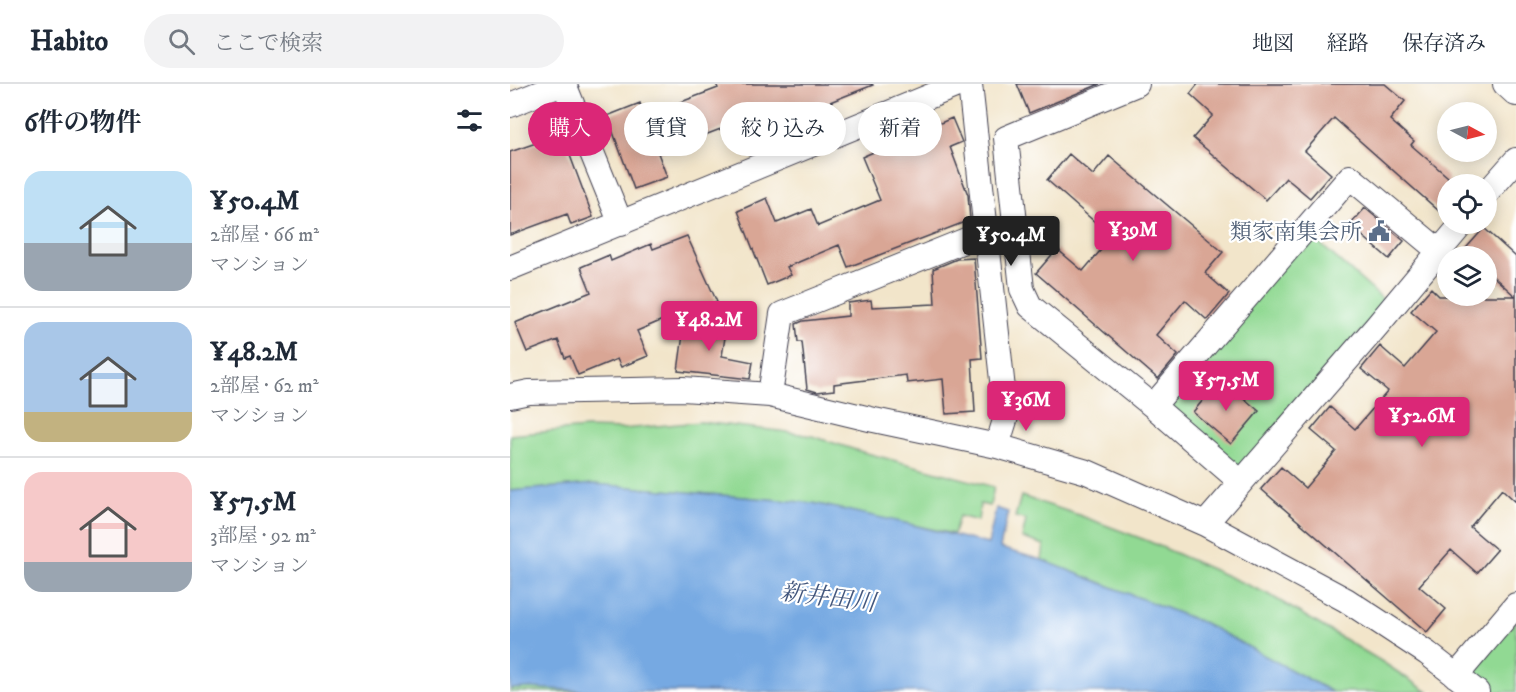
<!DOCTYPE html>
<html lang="ja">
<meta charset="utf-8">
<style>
body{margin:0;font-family:"IM FELL DW Pica","Noto Serif JP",serif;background:#f2f2f3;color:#1f2937;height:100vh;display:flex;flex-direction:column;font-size:22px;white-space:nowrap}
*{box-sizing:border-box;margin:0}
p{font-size:20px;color:#747a83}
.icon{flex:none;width:33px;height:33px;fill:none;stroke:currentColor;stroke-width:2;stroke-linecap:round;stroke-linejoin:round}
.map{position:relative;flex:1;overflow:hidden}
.sheet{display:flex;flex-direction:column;background:#fff;width:510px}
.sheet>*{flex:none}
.hud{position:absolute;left:18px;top:18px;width:570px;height:54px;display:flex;gap:12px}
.needle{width:39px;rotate:97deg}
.tools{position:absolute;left:927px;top:18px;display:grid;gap:12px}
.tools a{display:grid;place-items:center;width:60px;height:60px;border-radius:50%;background:#fff;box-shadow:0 3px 15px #0003;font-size:30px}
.price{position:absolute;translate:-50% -51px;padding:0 14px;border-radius:6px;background:#db2777;color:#fff;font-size:20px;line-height:39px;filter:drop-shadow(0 2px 3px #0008)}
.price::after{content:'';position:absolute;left:50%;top:36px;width:18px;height:14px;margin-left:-9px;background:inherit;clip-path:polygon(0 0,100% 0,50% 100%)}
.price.current{background:#222;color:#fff}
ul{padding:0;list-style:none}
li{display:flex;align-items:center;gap:18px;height:150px;padding:0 24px}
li+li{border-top:2px solid #e0e1e3}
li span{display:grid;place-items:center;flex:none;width:168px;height:120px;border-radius:18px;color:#555}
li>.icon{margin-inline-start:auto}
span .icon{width:72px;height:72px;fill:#fffc;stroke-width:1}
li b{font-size:26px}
h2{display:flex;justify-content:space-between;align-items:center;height:72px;padding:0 24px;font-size:26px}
.tag{padding:0 21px;border-radius:27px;background:#fff;box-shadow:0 3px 15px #0003;font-size:21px;line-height:54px}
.tag.current{background:#db2777;color:#fff}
header{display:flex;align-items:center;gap:36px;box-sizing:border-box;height:84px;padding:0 30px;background:#fff;border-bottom:2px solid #e0e1e3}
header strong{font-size:28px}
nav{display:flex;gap:33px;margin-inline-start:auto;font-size:21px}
.search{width:420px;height:54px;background:#f2f2f3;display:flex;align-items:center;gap:15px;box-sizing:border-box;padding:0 21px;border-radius:33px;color:#747a83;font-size:22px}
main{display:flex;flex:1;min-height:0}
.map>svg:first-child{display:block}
.green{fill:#91d993;stroke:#5a7e67;stroke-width:1.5}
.water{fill:#76a9e2;stroke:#4c668e;stroke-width:1.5}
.building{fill:#d9a695}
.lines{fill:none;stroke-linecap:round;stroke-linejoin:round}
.minor-casing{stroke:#413f50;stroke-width:26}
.minor{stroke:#fff;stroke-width:24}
.labels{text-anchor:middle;stroke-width:4.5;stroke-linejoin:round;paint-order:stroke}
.service-label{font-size:22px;fill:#4e5e75;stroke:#fff;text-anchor:end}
.water-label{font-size:24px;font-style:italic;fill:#44587e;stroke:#fff}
</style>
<header>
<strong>Habito</strong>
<div class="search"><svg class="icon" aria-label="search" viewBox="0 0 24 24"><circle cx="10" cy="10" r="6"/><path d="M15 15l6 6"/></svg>ここで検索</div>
<nav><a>地図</a><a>経路</a><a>保存済み</a></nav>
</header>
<main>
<section class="sheet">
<h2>6件の物件<svg class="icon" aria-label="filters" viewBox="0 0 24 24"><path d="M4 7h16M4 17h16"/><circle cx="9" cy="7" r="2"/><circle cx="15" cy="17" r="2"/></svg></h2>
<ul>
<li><span style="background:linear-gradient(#bfe0f5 60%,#9aa5b1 0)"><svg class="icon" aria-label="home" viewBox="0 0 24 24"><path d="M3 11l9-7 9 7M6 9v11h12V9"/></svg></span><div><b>¥50.4M</b><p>2部屋 · 66 m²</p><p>マンション</p></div></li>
<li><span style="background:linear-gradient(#a9c7e8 75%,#c2b280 0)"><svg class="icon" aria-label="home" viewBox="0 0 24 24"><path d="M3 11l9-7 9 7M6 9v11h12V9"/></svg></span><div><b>¥48.2M</b><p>2部屋 · 62 m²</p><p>マンション</p></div></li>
<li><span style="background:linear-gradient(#f6c9c9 75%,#9aa5b1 0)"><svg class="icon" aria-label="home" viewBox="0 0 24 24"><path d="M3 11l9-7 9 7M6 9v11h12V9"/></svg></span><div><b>¥57.5M</b><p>3部屋 · 92 m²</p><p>マンション</p></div></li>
</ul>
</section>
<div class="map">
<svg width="1006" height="608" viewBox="0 0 1006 608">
<rect width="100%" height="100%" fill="#fff"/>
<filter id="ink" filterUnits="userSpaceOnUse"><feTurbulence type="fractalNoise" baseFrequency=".0167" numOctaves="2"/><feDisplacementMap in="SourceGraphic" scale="12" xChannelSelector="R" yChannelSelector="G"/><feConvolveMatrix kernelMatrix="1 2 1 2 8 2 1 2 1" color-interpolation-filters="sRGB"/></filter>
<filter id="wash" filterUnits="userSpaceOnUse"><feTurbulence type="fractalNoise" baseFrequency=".008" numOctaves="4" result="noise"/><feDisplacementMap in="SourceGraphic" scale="24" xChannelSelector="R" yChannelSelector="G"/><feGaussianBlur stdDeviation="1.35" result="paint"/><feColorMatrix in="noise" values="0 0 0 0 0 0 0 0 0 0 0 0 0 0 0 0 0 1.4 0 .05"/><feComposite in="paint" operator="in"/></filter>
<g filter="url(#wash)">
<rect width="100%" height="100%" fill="#f2e5ca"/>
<!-- green -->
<path class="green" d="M799 150 876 218 732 389 651 322Z
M191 338 278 348 302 352 349 367 484 403 480 422 470 420 468 437 449 432 444 450 303 419 84 400 0 407V351L76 344 113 345Z
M511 412 566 430 638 457 758 510 871 577 918 608H822L694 539 532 476 534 461 512 454 516 436 505 433Z
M1006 536V608H982L966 596V583Z
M19 604 97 608H0V605Z"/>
<!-- water -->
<path class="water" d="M84 400 303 419 391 438 478 460 486 424 498 428 490 464 532 476 694 539 822 608H97L19 604 0 605V407Z"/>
<g id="blocks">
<!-- building -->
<path class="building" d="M206 0H362L363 1 315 20 321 37 283 53 280 46 230 64 221 41 148 69 157 93 124 105 97 32 130 19 134 32 208 4Z
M507 0H590L519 29Z
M688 0H875L895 17 880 36 904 57 901 61 938 93V135L824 34 795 67 821 90 800 114 776 94 756 116 683 54 703 31 680 10Z
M442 34 452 58 440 63 458 111 460 136 338 183 329 161 277 183 281 191 257 201 228 127 257 114 267 139 301 125 308 142 370 116 352 73Z
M52 50 83 133 61 141 57 130 0 151V68Z
M559 70 583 91 599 72 713 168 695 189 719 210 697 236 675 216 646 251 668 271 648 295 526 189 547 165 573 187 602 153 537 96Z
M855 124 894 157 879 175 840 141Z
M974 144 1006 173V418L992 405 960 443 987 466 967 489 941 466 909 502 936 525 917 548 751 405 771 383 795 404 826 367 801 346 820 323 845 345 878 307 851 285 870 262 895 284 926 248 901 227 921 204 929 212H1005L976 186V172H949Z
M177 152 207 218 176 230V226L127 247 138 272 111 283 107 275 68 291 60 272 55 274 48 256 17 268 5 239 81 208 71 183 99 171 101 177 141 160 143 165Z
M464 174 472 274 462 275 465 328 436 330 433 295 397 299 396 291 324 300V306L307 308 297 305 292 258H288L286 240 293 237 338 232V219L361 216 362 223 425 220 423 185 447 175Z
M175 236 217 241 212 272 243 278 240 295 168 287Z
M711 295 749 327 721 360 683 328Z"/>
</g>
</g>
<g filter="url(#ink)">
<use href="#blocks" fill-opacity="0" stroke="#413f50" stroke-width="1.5"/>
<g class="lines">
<defs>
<path id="minor" d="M54 0 111 140
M460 0 496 333 487 362
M627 0 496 54 512 205 520 222 643 322 731 398
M995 0 1006 10
M0 21 52 0
M976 110 1006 76
M0 184 450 0
M260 311 272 230 476 148
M0 312 19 308 173 305 260 311 364 336 487 362 577 388 695 440 836 516 917 569 967 608
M643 322 840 93 929 167
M695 440 866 243 952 140
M946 592 1006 521"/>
</defs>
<!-- minor casing -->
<use href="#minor" class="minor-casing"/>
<!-- minor -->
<use href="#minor" class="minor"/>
</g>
</g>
<!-- icons -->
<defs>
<symbol id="civic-bare" viewBox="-9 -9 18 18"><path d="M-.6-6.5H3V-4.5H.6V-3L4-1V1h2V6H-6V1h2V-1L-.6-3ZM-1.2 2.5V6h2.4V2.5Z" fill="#5c6f8a" stroke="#fff" stroke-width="2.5" paint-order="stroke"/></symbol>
</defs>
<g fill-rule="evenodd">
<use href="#civic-bare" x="854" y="132" width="30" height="30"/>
</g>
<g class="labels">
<!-- service labels -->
<g class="service-label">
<text x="852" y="155">類家南集会所</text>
</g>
<!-- water labels -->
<g class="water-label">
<text transform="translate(318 513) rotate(7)" y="8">新井田川</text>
</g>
</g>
</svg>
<div class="tools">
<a><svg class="needle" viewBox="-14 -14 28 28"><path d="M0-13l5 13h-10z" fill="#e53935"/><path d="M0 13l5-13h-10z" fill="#747a83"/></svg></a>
<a><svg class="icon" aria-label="locate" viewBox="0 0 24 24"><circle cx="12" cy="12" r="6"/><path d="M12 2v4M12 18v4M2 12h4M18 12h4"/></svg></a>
<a><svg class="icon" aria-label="layers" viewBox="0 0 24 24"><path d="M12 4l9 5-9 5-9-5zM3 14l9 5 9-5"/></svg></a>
</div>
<b class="price" style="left:623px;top:178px">¥39M</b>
<b class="price current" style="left:501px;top:183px">¥50.4M</b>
<b class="price" style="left:199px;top:268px">¥48.2M</b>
<b class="price" style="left:716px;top:328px">¥57.5M</b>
<b class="price" style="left:516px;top:348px">¥36M</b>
<b class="price" style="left:912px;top:364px">¥52.6M</b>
<div class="hud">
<a class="tag current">購入</a>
<a class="tag">賃貸</a>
<a class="tag">絞り込み</a>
<a class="tag">新着</a>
</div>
</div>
</main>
